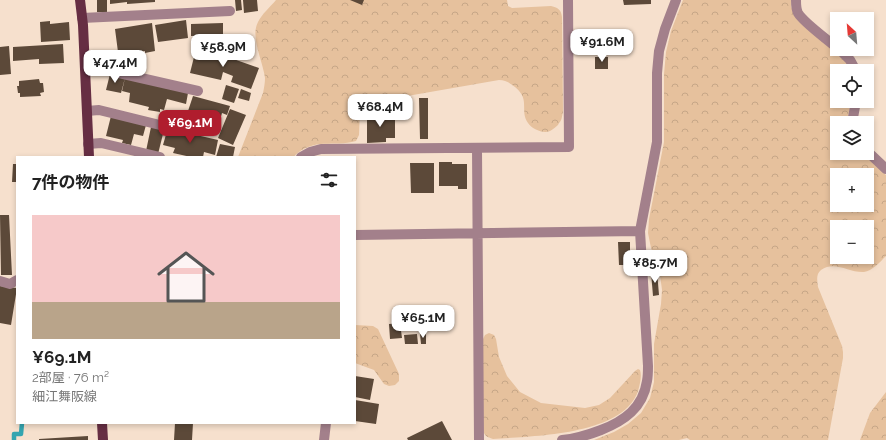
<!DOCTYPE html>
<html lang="ja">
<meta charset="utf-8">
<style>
body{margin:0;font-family:Raleway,"Noto Sans JP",sans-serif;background:#f2f2f2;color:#222;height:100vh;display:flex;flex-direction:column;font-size:15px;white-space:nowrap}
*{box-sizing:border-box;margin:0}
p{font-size:13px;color:#767676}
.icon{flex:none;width:22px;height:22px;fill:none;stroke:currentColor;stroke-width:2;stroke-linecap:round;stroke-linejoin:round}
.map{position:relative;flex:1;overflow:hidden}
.panel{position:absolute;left:16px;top:156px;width:340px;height:268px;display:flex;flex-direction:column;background:#fff;border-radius:0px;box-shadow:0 2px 6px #0003}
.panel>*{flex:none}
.needle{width:26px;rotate:334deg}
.fabs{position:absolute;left:830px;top:12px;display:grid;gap:8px}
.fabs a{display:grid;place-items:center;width:44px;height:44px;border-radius:0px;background:#fff;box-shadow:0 2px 6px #0003;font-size:20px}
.price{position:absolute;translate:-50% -34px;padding:0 9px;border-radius:8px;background:#fff;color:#222;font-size:13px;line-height:26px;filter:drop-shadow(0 1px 2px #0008)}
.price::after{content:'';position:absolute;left:50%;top:24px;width:12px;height:9px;margin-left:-6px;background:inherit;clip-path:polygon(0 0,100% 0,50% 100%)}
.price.active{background:#b01d2e;color:#fff}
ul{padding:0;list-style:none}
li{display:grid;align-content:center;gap:8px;height:212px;padding:0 16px}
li+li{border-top:1px solid #e0e0e0}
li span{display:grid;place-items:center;height:124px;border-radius:0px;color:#555}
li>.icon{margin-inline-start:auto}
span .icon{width:72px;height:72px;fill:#fffc;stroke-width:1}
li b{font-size:17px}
h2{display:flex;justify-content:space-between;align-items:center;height:48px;padding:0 16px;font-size:17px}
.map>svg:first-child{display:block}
.forest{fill:url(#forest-crowns);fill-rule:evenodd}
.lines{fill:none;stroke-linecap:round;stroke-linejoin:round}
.stream{stroke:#34a5b0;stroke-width:4.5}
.building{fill:#5c4939}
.minor{stroke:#a3808b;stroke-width:10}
.major{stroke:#662e43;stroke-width:10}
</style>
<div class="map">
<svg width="886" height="440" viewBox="0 0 886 440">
<defs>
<pattern id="forest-crowns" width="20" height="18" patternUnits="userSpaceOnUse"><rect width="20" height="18" fill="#e6c19d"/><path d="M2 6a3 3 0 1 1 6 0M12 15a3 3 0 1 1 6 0" fill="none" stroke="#c6a687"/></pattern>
</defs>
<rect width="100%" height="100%" fill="#f6e0cd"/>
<!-- forest -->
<path class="forest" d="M276 0H507L508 6 512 8 551 6C559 8 561 10 562 17L563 112C562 115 562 121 559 123 558 126 552 130 550 131 543 134 532 129 528 123 519 110 531 100 515 87 510 83 506 80 499 80L367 103 362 105 360 110 359 135 356 141C333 148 315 136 293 157H238L263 93C264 88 265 83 265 78 263 61 250 37 258 22 262 14 270 7 276 0Z
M683 0H791V6L794 15 840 56 847 63 851 71H837V101H851L847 123H837V153H862L886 175V256C880 262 872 271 864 272 849 273 835 260 821 270 816 274 817 280 818 287L842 346 843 352V358L828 440H690L687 438 679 440H594L614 432 628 424 641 413 650 398 654 382V344L661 304 662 290 659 267 651 248 648 233 649 219 664 142V74L666 52 671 31ZM837 175H867V205H837ZM837 227H867V257H837Z
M355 325 373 326 378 329 399 374V381L395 385 389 386 384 384 374 370 355 363Z
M489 333 494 335 496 339 499 357 507 376 520 392 541 403 585 408 599 405 610 398 635 371 638 369 640 370C642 376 640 384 638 391 623 436 531 436 493 439 487 437 485 436 483 431V339L485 335Z
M886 392V440H860L870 413Z"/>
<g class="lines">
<!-- stream -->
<path class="stream" d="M14 440V434H21L22 423"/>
</g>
<!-- building -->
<path class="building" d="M97 0H107V12H97Z
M110 0H155V2L127 4V2L110 4Z
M235 0H241L242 10 236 11Z
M243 0H257L258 11 244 13Z
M350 0H364L362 5Z
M623 0H651V4L624 5Z
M186 20 188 38 158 42 155 25Z
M50 21V24L69 22 70 40 41 42 40 22Z
M152 23 155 51 145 53V51L139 52 138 50 118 52 115 29Z
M223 23V35L191 36V24Z
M195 39 209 40 208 48 194 47Z
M63 44 64 63 39 64V59L13 61V47Z
M9 46 11 74 0 75V47Z
M196 49 225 56 259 68 251 89 231 82 233 76 223 72 221 80 190 73Z
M595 57H608V69H595Z
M110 74 125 78 121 93 106 90Z
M125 78 188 93 186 104 167 99 164 110 160 109V112L148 110 149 107 129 102 130 93 122 91Z
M39 79 40 83H43L44 92 40 93 41 96 20 97V93H18L17 86H19V81Z
M226 85 239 89 234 103 222 99Z
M241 89 251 93 249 101 238 98Z
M193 96 230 106 227 115 222 113 218 127 186 117Z
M419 98H428V139H420Z
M230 109 246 115 233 145 218 138Z
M367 115H395V138H386V142L367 143Z
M111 116 146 125 143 136 134 134 131 145 122 143 123 140 106 136Z
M151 127 164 130 158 154 146 151Z
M167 131 178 133 179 131 218 140 215 155 204 152 203 157H191L173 153 175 148 163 145Z
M220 144 235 147 233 157H216Z
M439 162H452V164H467V189H458V186H439Z
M410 163H434V193H411Z
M13 164H17V182H12Z
M0 215H9L12 275H1Z
M618 242H630V265H619Z
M657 271 659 295 653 296 651 272Z
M0 286 17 288 11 325 0 323Z
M400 323 402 338 390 339 389 324Z
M403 324H413V330L402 329Z
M417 334 418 344H405L404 335Z
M420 334H426V344H421Z
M355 376 374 379 370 400 355 397Z
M355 400 379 404 376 424 355 421Z
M442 421 452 440H408L407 438Z
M175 423H193L192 440H174Z
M88 436V440H39V439Z"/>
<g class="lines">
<!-- minor -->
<path class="minor" d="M796 0C796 4 796 9 798 13 804 23 827 39 837 48
M82 18 230 11
M839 49 850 60 856 71
M85 68H97L198 91
M87 111 99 110 168 127
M852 123 856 101
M88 144 101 143 160 157
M477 148 479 440
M867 151 886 169
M301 157 310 152 321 149 569 147 568 0
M355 235 640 231
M0 281 10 284 17 280
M324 440 326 423
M562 440C575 439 588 435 601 430 624 421 643 408 647 381 648 376 648 371 648 366L640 231 657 142V73L659 51 665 29 676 0"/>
<!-- major -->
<path class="major" d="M80 0 83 25 89 157
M102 423 103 440"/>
</g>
</svg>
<div class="fabs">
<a><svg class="needle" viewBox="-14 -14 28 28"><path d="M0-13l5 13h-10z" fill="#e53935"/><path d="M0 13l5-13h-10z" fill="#767676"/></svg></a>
<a><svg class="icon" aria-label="locate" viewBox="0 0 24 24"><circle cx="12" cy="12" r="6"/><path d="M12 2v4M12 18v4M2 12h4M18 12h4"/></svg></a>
<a><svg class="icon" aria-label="layers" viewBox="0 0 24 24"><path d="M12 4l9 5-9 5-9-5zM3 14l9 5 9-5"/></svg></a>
<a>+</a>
<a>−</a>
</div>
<b class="price" style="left:602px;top:63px">¥91.6M</b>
<b class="price" style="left:223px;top:68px">¥58.9M</b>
<b class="price" style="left:115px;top:84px">¥47.4M</b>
<b class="price" style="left:380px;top:128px">¥68.4M</b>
<b class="price active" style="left:190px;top:144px">¥69.1M</b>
<b class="price" style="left:655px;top:284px">¥85.7M</b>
<b class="price" style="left:423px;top:339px">¥65.1M</b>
<section class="panel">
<h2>7件の物件<svg class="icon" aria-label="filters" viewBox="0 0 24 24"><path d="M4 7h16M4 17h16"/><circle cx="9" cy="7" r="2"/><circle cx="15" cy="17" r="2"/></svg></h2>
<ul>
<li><span style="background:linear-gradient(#f6c9c9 70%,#b9a48a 0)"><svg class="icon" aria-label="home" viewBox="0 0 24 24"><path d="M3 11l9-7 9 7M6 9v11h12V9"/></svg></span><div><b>¥69.1M</b><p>2部屋 · 76 m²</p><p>細江舞阪線</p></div></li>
</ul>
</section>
</div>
